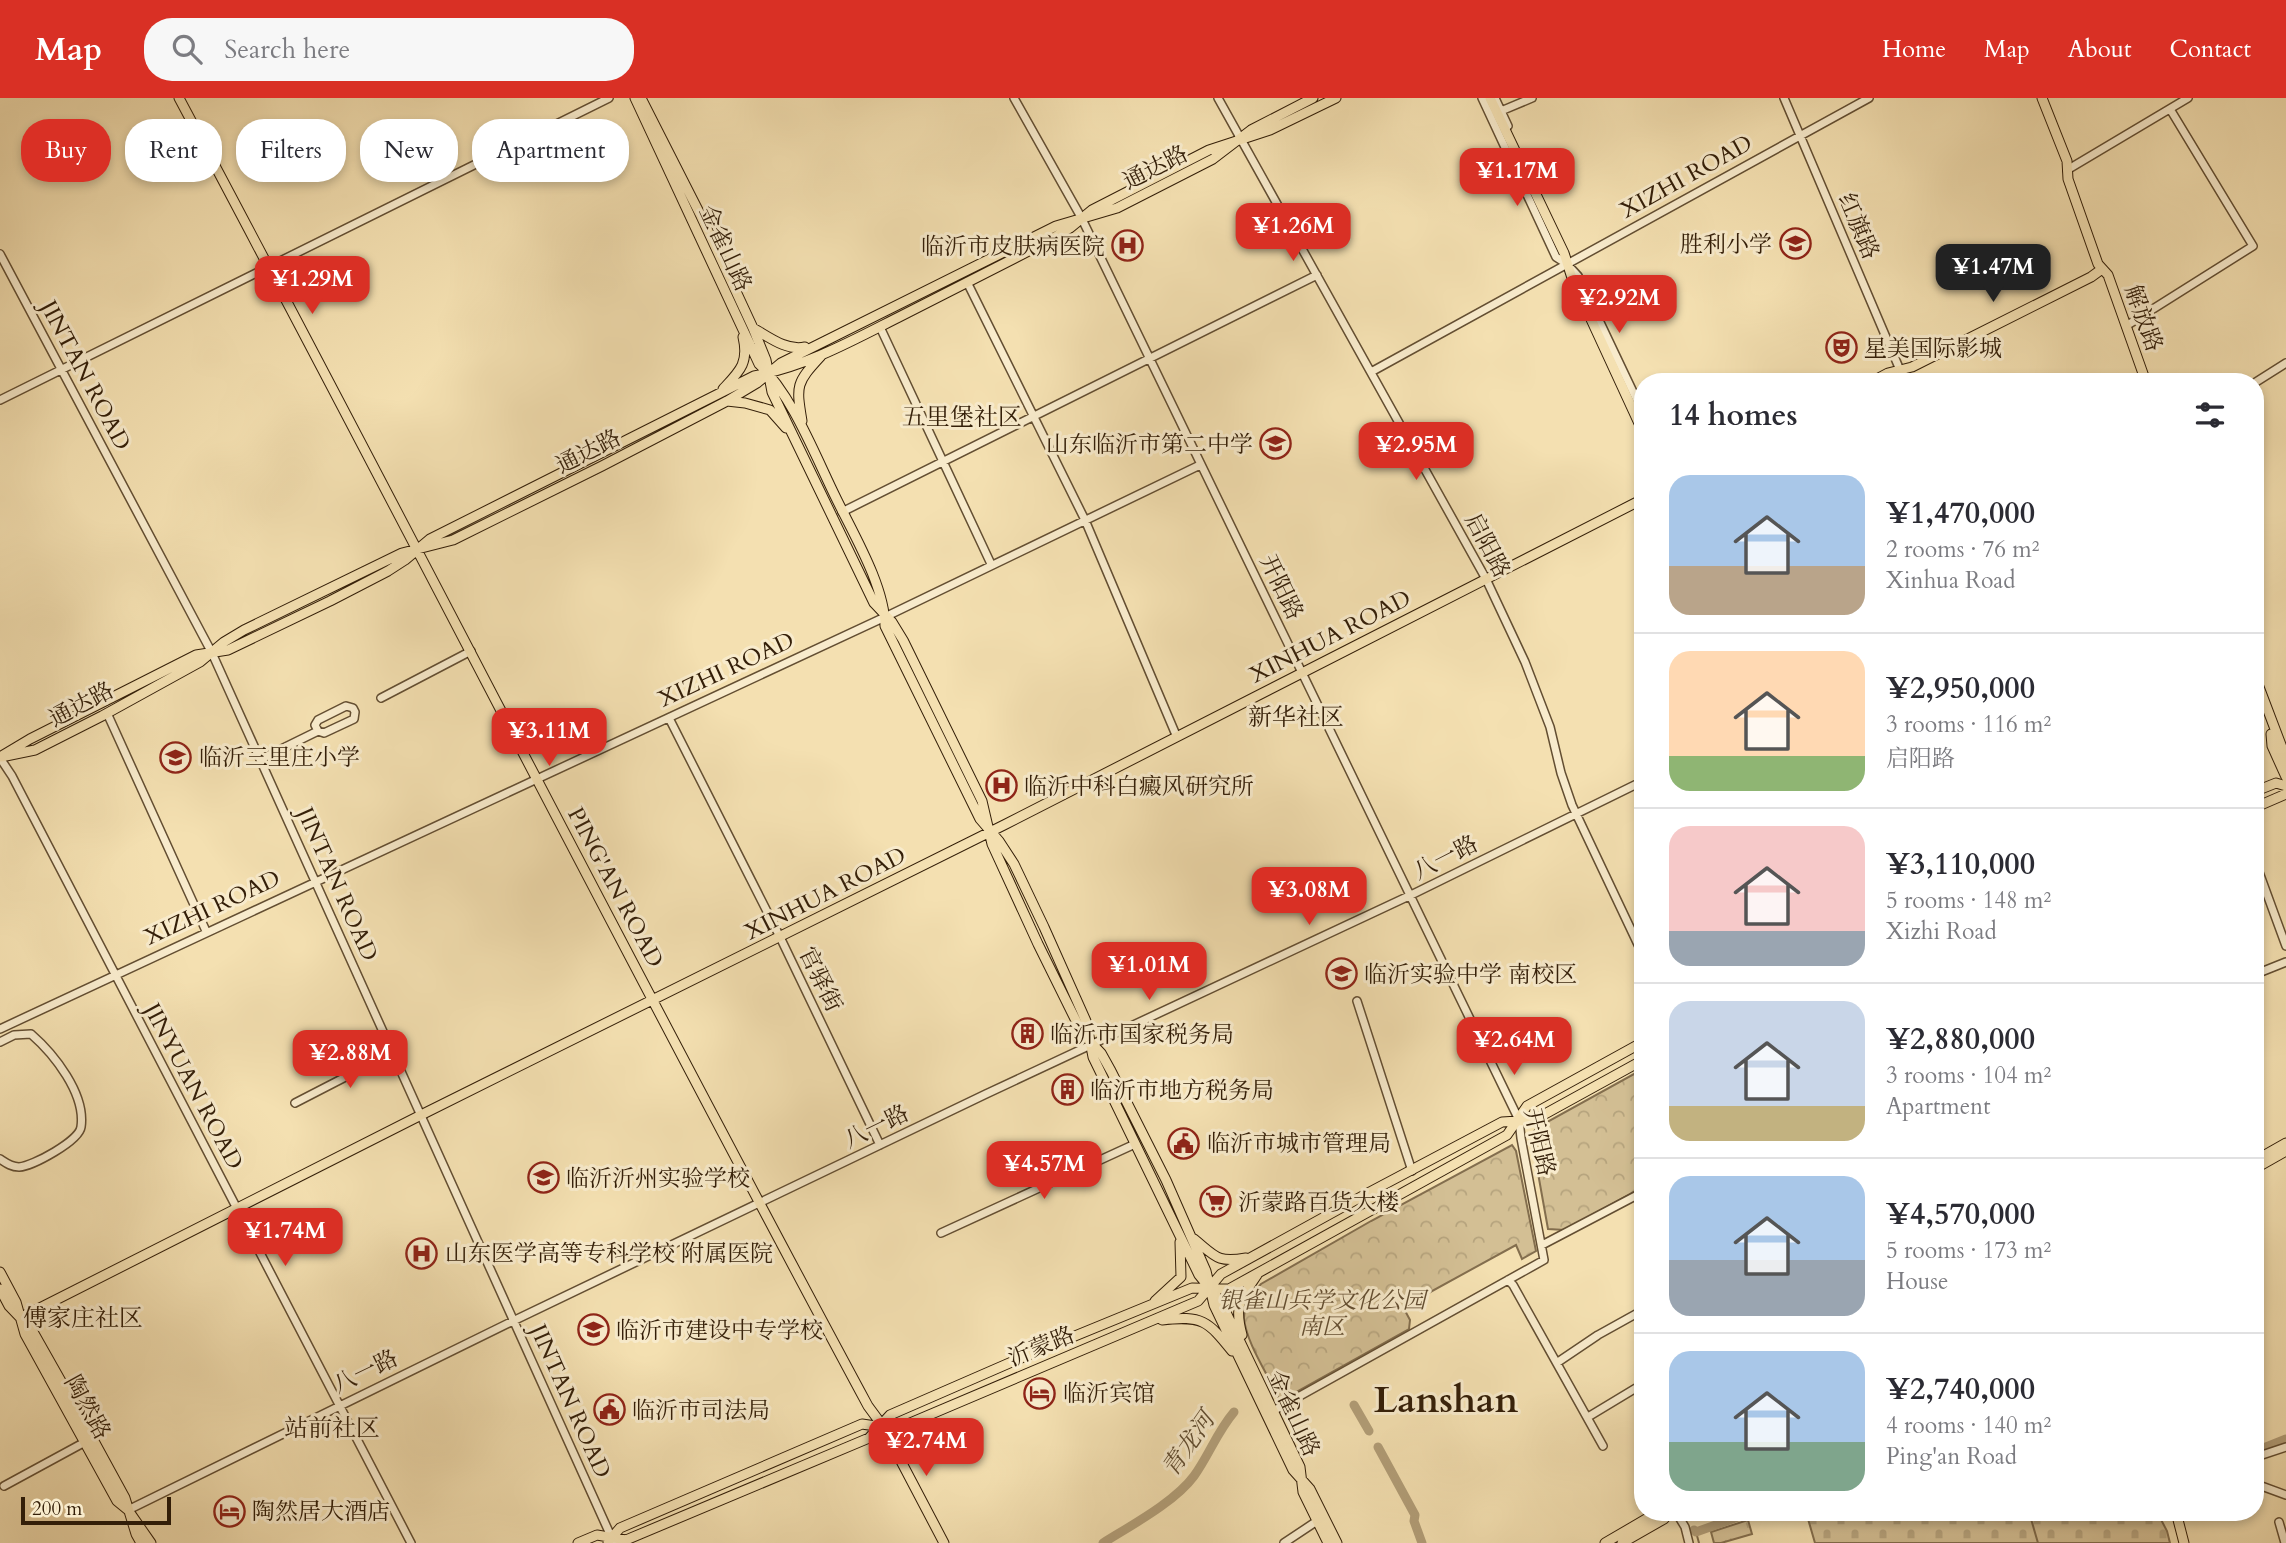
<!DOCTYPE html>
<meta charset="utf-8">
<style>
body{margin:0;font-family:Cardo,"Noto Serif SC",serif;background:#f7f7f7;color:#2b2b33;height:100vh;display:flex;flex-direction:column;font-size:26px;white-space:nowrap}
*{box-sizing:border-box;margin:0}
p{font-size:23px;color:#7c7c81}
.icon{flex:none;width:38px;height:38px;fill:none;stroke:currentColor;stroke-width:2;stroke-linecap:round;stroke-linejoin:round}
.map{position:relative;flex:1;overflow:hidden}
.sheet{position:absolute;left:1634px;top:275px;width:630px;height:1148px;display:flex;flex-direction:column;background:#fff;border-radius:28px;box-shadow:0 4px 10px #0003}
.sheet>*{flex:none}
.guide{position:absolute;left:21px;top:21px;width:665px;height:63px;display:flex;gap:14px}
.scale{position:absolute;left:21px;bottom:18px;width:150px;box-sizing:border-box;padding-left:7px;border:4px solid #331e08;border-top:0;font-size:19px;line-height:24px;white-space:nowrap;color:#331e08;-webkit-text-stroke:5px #f8ebcc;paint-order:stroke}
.price{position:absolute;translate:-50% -60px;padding:0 16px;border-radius:14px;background:#d93025;color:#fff;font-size:23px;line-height:46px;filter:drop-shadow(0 2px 4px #0008)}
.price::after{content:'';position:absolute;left:50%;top:42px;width:21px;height:16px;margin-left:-10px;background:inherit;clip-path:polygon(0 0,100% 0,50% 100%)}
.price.current{background:#222;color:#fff}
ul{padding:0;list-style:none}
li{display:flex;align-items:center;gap:21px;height:175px;padding:0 35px}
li+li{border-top:2px solid #e1e1e2}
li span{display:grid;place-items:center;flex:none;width:196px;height:140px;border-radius:21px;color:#555}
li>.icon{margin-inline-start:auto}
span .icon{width:84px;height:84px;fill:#fffc;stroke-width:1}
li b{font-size:30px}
h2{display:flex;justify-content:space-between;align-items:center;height:84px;padding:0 35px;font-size:30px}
.tag{padding:0 24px;border-radius:28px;background:#fff;box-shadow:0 4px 10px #0003;font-size:24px;line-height:63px}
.tag.current{background:#d93025;color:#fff}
header{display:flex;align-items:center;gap:42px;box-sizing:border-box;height:98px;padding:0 35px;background:#d93025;color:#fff}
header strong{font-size:33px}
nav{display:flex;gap:38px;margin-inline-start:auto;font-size:24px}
.search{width:490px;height:63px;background:#f7f7f7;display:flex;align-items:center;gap:18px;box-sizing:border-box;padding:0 24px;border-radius:28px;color:#7c7c81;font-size:26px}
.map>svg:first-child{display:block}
.grass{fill:url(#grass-tufts);stroke:#836e4e;stroke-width:2}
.cemetery{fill:url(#cemetery-stones);stroke:#836e4e;stroke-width:2}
.park{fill:url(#park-crowns);stroke:#836e4e;stroke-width:2}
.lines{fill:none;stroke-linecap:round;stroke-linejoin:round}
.stream{stroke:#7f6b4b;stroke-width:2}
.river{stroke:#b29e78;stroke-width:9}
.minor-casing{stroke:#634e32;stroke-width:10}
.major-casing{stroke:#331e08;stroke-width:11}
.minor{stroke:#f8ebcc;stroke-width:7}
.major{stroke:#f4e0b1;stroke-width:9}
.labels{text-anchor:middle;stroke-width:6;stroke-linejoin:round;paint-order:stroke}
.street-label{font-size:23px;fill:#331e08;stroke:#f8ebcc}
.poi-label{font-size:23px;fill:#331e08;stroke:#f8ebcc;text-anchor:start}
.park-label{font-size:23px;font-style:italic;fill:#634e32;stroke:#f8ebcc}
.neighbourhood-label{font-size:24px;fill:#331e08;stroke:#f8ebcc}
.water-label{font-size:24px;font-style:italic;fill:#5f4b2f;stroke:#f8ebcc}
.town-label{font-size:37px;font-weight:bold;fill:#331e08;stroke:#f8ebcc}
</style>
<header>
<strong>Map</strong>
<div class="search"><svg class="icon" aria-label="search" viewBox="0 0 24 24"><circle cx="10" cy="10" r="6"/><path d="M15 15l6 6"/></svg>Search here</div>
<nav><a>Home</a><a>Map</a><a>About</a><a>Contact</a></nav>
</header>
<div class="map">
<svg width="2286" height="1445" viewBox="0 0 2286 1445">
<defs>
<pattern id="grass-tufts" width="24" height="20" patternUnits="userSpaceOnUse" patternTransform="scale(1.75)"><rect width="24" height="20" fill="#d3bf94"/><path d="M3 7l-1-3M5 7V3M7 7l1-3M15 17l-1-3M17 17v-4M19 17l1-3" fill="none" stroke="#b6a47e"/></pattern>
<pattern id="cemetery-stones" width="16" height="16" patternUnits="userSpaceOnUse" patternTransform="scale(1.75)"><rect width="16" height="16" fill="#d3bf94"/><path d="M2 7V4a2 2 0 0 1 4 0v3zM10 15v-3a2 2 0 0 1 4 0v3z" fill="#b6a47e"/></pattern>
<pattern id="park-crowns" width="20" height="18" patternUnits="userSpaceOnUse" patternTransform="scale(1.75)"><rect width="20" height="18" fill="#d3bf94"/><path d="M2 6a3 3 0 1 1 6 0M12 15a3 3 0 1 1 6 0" fill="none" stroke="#b6a47e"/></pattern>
</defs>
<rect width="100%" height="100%" fill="#f4e0b1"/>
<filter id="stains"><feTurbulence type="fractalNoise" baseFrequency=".00286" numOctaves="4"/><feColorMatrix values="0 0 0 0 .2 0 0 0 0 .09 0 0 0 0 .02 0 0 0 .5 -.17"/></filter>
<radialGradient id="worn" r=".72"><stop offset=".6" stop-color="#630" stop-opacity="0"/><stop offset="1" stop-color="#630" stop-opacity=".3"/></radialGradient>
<!-- grass -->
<path class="grass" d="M1748 1422 1752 1436 1721 1445H1714L1711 1434Z"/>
<!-- cemetery -->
<path class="cemetery" d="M1806 1414H2157L2167 1433 2170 1445H1815Z"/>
<!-- park -->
<path class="park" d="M1643 971V1089L1565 1132 1548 1131 1531 1036 1538 1029Z
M1512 1047 1516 1053 1536 1153 1522 1161 1516 1147 1403 1209 1410 1222 1409 1231 1289 1298 1279 1301C1269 1278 1246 1245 1244 1220 1244 1207 1253 1195 1261 1186L1371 1123Z"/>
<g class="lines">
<!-- stream -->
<path class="stream" d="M2029 1414 2038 1445
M1696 1434 1699 1445"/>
<!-- river -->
<path class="river" d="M1354 1307 1369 1333
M1378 1349 1415 1417 1414 1423 1422 1445
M2256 1353 2286 1341
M1694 1432 1696 1434 1752 1414
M1103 1445C1130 1428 1175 1404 1194 1378 1209 1357 1217 1334 1234 1314"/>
<defs>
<path id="minor" d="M1014 0 1081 119 1519 1022 1521 1040 1544 1162 1273 1313
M1218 0 1486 481 1525 564 1550 629 1561 675 1572 707 1643 857
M1482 0 1556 159 1567 166 1578 178 1643 315
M1495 0 1508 28
M1784 0 1900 272 1902 284
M1501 13 1532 0
M2067 72 2188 0
M0 156 212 555 614 1445
M967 184 1085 422 1176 637
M2126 228 2253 148 2170 11
M880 229 991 466
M1900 272 1909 284
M1371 274 1869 0
M2256 284 2286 265
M0 302 609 0
M842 414 1317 177
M381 600 471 553
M107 615 206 833
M669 620 780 839 880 1047
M0 660 12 678 411 1445
M261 661 318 633 324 635 354 621 355 614 353 610 346 608 318 622 315 627 318 633
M2256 766 2286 848
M2256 876 2286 864
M1357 903 1412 1073
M0 931 885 519 1200 367
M0 944 14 937 31 936C54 956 86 996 81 1029 79 1043 33 1068 19 1069 11 1069 6 1065 0 1061
M295 1005 392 955
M941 1135 1135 1046
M1542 1147 1643 1094
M1508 1182 1513 1187 1603 1348
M1558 1264 1598 1237 1643 1212
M1588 1319 1636 1290
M2256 1359 2286 1349
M2256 1386 2286 1397
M4 1388 85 1344
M128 1412 513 1223 986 996 1411 797 1643 683
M1676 1414 1685 1429 1689 1445
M2279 1424 2285 1445
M1284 1445 1317 1423"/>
<path id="major" d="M179 0C411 435 634 874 868 1308L882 1327 944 1445
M635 0 759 266C793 298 816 360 837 402 854 437 885 489 885 528L980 721 999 743 1014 766 1044 829 1086 923 1093 959 1199 1177 1221 1204 1300 1369 1303 1394 1328 1445
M641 0 701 118 753 230 766 262 772 294 874 505 892 524 903 542 982 703 992 746 1038 846 1082 935 1101 955 1111 973 1166 1082 1206 1173 1214 1207 1293 1372 1310 1391 1337 1445
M1490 0 1564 155 1572 180 1643 334
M2042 0 2067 63 2068 81 2098 166 2108 177 2146 284
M753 230C769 239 786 253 805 249
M1871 284 1888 275 1912 269 2091 179 2102 171
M723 291C740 273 749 265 743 239
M727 303 745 305 770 312 786 330
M802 323C796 287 796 285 821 258
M2256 581 2286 660
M2271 636 2272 648 2286 679
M2279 657 2286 673
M0 659 30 641 196 557 228 552 330 503 388 473 405 462 430 441 754 278C808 268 855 241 903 217 952 192 1000 168 1048 143L1070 130 1092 112 1209 52 1270 32 1336 0
M1 659 35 652 102 618 200 564 224 544 244 532 402 455 453 442 602 368 727 303 757 285 781 265 1056 128 1117 110 1213 61 1251 32 1313 0
M2256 693 2276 685 2286 688
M2256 709 2286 696
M2256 1062 2286 1045
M2256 1070 2286 1053
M1194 1141C1216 1159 1217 1165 1246 1160
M0 1174 16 1204 25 1236 117 1403 128 1412 151 1445
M0 1191 9 1208 32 1232 71 1301 125 1400 136 1436 141 1445
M1155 1203 1181 1179 1180 1144
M22 1219 427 1014 1004 727 1643 401
M1162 1222C1202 1217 1208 1223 1232 1253
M1242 1237C1234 1207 1240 1202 1257 1177
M2176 1414 2184 1445
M608 1444 620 1430 862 1326 896 1331 1198 1203 1221 1176 1368 1095 1502 1024 1534 1022 1643 962
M578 1445 597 1437 626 1442 869 1340 890 1317 1014 1263 1192 1190 1229 1191 1507 1037 1527 1008 1643 944
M1605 1445 1658 1414
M1622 1445 1664 1421 1670 1414"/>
</defs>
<!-- minor casing -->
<use href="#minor" class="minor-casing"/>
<!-- major casing -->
<use href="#major" class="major-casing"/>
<!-- minor -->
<use href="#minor" class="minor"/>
<!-- major -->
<use href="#major" class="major"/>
</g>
<!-- icons -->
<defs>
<symbol id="school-ring" viewBox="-11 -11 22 22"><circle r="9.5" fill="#f8ebcc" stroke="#8f2418" stroke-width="1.5"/><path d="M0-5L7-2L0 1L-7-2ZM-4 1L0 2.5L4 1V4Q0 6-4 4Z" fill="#8f2418"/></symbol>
<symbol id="hospital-ring" viewBox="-11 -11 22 22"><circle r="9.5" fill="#f8ebcc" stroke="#8f2418" stroke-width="1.5"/><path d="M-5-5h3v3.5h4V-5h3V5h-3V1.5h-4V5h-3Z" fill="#8f2418"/></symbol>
<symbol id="theatre-ring" viewBox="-11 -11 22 22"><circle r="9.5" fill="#f8ebcc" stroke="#8f2418" stroke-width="1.5"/><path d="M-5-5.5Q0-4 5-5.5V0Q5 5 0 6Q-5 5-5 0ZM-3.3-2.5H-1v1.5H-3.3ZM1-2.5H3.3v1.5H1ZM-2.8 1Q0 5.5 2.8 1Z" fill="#8f2418"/></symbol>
<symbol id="building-ring" viewBox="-11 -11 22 22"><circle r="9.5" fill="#f8ebcc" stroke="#8f2418" stroke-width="1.5"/><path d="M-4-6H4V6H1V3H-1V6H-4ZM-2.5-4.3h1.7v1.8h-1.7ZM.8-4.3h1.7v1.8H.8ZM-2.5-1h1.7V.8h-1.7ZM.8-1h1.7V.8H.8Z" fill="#8f2418"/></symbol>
<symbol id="civic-ring" viewBox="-11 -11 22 22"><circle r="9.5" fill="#f8ebcc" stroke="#8f2418" stroke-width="1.5"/><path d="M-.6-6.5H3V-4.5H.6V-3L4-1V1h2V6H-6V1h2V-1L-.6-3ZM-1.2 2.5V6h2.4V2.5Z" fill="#8f2418"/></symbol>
<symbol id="supermarket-ring" viewBox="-11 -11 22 22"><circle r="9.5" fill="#f8ebcc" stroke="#8f2418" stroke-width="1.5"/><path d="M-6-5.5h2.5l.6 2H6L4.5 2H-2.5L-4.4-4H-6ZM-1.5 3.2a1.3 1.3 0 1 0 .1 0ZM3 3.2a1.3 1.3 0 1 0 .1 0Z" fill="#8f2418"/></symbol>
<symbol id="hotel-ring" viewBox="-11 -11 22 22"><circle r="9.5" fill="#f8ebcc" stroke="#8f2418" stroke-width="1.5"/><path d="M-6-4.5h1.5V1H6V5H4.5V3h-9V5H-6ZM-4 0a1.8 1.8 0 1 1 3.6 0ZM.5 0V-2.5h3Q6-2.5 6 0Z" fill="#8f2418"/></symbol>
</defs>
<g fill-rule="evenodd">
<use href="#school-ring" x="1778" y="128" width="35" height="35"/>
<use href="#hospital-ring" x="1110" y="130" width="35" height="35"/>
<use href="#theatre-ring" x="1824" y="232" width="35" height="35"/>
<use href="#school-ring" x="1258" y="328" width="35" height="35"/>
<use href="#school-ring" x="158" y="642" width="35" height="35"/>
<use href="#hospital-ring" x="984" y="670" width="35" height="35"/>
<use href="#school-ring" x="1324" y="858" width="35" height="35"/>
<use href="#building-ring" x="1010" y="918" width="35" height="35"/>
<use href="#building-ring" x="1050" y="974" width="35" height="35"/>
<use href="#civic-ring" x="1166" y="1028" width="35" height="35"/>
<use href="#school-ring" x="526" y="1062" width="35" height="35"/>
<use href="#supermarket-ring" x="1198" y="1086" width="35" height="35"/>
<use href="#hospital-ring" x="404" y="1138" width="35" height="35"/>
<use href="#school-ring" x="576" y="1214" width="35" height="35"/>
<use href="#hotel-ring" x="1022" y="1278" width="35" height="35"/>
<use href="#civic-ring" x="592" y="1294" width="35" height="35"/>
<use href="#hotel-ring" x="212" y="1396" width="35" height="35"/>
</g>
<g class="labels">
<!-- street labels -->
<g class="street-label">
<text transform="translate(1155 69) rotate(-27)" y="8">通达路</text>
<text transform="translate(1686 78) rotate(-29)" y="8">XIZHI ROAD</text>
<text transform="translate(1859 128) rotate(67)" y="8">红旗路</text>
<text transform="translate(726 150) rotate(65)" y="8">金雀山路</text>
<text transform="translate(2144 220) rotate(70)" y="8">解放路</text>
<text transform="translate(86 277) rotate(62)" y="8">JINTAN ROAD</text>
<text transform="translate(588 353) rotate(-27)" y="8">通达路</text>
<text transform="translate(1488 447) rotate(62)" y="8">启阳路</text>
<text transform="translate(1282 489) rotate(64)" y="8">开阳路</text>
<text transform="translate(1330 538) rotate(-27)" y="8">XINHUA ROAD</text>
<text transform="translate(726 571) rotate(-25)" y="8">XIZHI ROAD</text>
<text transform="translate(81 606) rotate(-28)" y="8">通达路</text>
<text transform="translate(1445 759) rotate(-27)" y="8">八一路</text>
<text transform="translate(338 786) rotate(66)" y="8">JINTAN ROAD</text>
<text transform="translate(616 789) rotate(62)" y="8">PING'AN ROAD</text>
<text transform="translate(825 795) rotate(-27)" y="8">XINHUA ROAD</text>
<text transform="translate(212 809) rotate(-25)" y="8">XIZHI ROAD</text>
<text transform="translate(821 881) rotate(64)" y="8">官驿街</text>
<text transform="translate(194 988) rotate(62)" y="8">JINYUAN ROAD</text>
<text transform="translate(876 1028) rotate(-26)" y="8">八一路</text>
<text transform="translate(1540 1044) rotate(77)" y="8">开阳路</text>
<text transform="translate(1041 1248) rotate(-22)" y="8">沂蒙路</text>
<text transform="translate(365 1273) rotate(-26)" y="8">八一路</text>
<text transform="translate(571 1303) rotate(66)" y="8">JINTAN ROAD</text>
<text transform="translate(88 1309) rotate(61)" y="8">陶然路</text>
<text transform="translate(1294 1315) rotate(65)" y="8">金雀山路</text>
</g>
<!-- poi labels -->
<g class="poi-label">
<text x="1772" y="154" text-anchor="end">胜利小学</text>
<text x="1105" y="156" text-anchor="end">临沂市皮肤病医院</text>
<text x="1864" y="258">星美国际影城</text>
<text x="1253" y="354" text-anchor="end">山东临沂市第二中学</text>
<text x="199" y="667">临沂三里庄小学</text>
<text x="1024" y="696">临沂中科白癜风研究所</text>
<text x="1364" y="884">临沂实验中学 南校区</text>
<text x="1050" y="944">临沂市国家税务局</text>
<text x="1090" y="1000">临沂市地方税务局</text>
<text x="1207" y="1053">临沂市城市管理局</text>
<text x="566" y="1088">临沂沂州实验学校</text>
<text x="1238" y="1112">沂蒙路百货大楼</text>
<text x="445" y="1163">山东医学高等专科学校 附属医院</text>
<text x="616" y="1240">临沂市建设中专学校</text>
<text x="1063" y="1303">临沂宾馆</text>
<text x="632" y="1320">临沂市司法局</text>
<text x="252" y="1421">陶然居大酒店</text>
</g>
<!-- park labels -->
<g class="park-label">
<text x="1322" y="1210">银雀山兵学文化公园<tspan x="1322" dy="26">南区</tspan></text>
</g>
<!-- neighbourhood labels -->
<g class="neighbourhood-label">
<text x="962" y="327">五里堡社区</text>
<text x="1296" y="627">新华社区</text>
<text x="83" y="1228">傅家庄社区</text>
<text x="332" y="1338">站前社区</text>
</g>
<!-- water labels -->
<g class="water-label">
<text transform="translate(1188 1346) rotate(-55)" y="8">青龙河</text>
</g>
<!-- town labels -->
<g class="town-label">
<text x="1446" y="1314">Lanshan</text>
</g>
</g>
<rect width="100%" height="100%" filter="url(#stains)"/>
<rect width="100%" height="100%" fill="url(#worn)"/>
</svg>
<div class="scale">200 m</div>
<b class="price" style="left:1517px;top:110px">¥1.17M</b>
<b class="price" style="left:1293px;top:165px">¥1.26M</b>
<b class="price current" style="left:1993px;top:206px">¥1.47M</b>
<b class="price" style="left:312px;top:218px">¥1.29M</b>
<b class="price" style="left:1619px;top:237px">¥2.92M</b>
<b class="price" style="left:1416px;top:384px">¥2.95M</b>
<b class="price" style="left:549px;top:670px">¥3.11M</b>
<b class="price" style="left:1309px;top:829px">¥3.08M</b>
<b class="price" style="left:1149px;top:904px">¥1.01M</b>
<b class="price" style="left:1514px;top:979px">¥2.64M</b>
<b class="price" style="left:350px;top:992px">¥2.88M</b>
<b class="price" style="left:1044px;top:1103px">¥4.57M</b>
<b class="price" style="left:285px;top:1170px">¥1.74M</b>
<b class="price" style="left:926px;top:1380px">¥2.74M</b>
<div class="guide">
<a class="tag current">Buy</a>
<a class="tag">Rent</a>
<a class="tag">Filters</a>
<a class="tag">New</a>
<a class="tag">Apartment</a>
</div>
<section class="sheet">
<h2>14 homes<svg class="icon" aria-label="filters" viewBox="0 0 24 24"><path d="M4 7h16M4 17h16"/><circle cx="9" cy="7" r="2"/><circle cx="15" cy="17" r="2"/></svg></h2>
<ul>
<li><span style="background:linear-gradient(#a9c7e8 65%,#b9a48a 0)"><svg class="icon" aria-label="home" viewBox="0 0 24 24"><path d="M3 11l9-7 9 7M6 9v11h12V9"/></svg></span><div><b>¥1,470,000</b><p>2 rooms · 76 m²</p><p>Xinhua Road</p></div></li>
<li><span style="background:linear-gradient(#ffd9b3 75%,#8fb573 0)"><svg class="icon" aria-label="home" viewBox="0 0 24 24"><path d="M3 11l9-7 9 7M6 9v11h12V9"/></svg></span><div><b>¥2,950,000</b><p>3 rooms · 116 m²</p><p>启阳路</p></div></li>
<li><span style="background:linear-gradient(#f6c9c9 75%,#9aa5b1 0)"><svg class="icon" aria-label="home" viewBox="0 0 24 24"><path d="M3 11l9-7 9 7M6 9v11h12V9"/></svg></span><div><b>¥3,110,000</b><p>5 rooms · 148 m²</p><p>Xizhi Road</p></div></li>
<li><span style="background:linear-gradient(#c9d6e8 75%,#c2b280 0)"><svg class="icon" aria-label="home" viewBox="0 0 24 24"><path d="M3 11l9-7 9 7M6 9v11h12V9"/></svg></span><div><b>¥2,880,000</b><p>3 rooms · 104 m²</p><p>Apartment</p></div></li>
<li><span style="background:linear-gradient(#a9c7e8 60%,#9aa5b1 0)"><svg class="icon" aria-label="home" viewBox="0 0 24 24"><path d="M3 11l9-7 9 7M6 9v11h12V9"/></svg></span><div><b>¥4,570,000</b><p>5 rooms · 173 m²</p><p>House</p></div></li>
<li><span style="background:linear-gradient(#a9c7e8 65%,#7fa58c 0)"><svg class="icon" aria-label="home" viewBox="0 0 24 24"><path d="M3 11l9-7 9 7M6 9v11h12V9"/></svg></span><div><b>¥2,740,000</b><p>4 rooms · 140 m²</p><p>Ping'an Road</p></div></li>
</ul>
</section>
</div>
